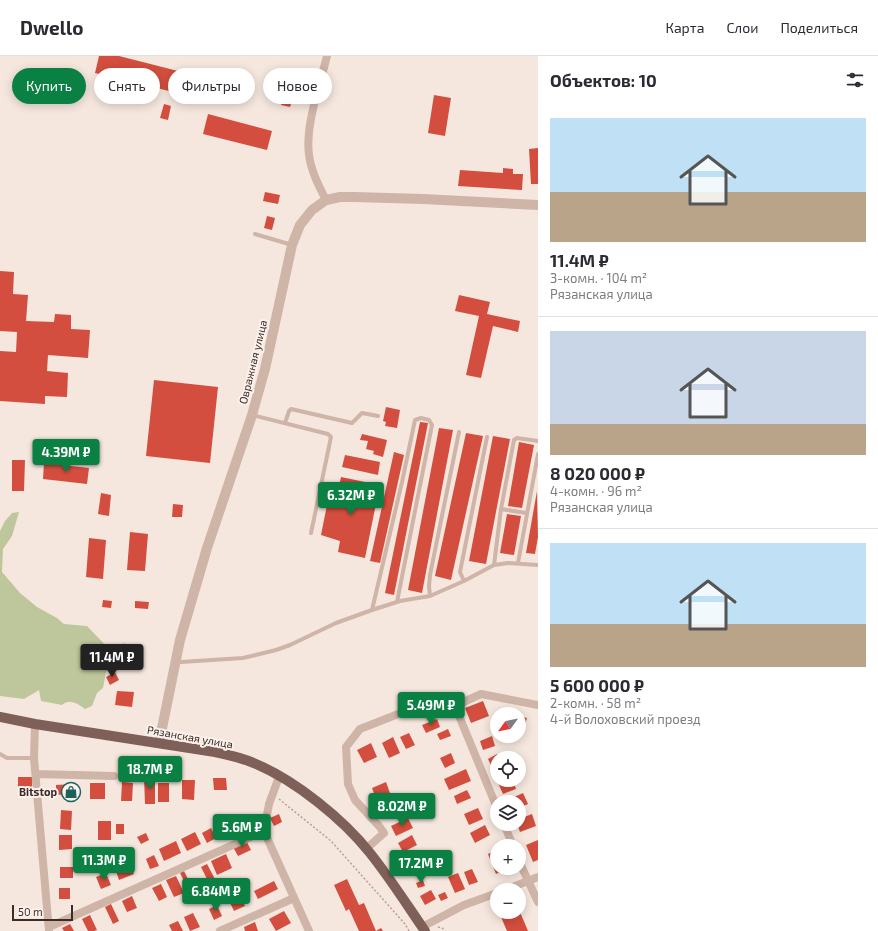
<!DOCTYPE html>
<html lang="ru">
<meta charset="utf-8">
<style>
body{margin:0;font-family:"Exo 2",sans-serif;background:#f2f2f3;color:#2b2b33;height:100vh;display:flex;flex-direction:column;font-size:15px;white-space:nowrap}
*{box-sizing:border-box;margin:0}
p{font-size:13px;color:#7c7c81}
.icon{flex:none;width:22px;height:22px;fill:none;stroke:currentColor;stroke-width:2;stroke-linecap:round;stroke-linejoin:round}
.map{position:relative;flex:1;overflow:hidden}
.details{display:flex;flex-direction:column;background:#fff;width:340px}
.details>*{flex:none}
.banner{position:absolute;left:12px;top:12px;width:380px;height:36px;display:flex;gap:8px}
.needle{width:26px;rotate:237deg}
.fabs{position:absolute;left:490px;top:651px;display:grid;gap:8px}
.fabs a{display:grid;place-items:center;width:36px;height:36px;border-radius:50%;background:#fff;box-shadow:0 2px 10px #0003;font-size:20px}
.scale{position:absolute;left:12px;bottom:10px;width:61px;box-sizing:border-box;padding-left:4px;border:2px solid #3b2c29;border-top:0;font-size:11px;line-height:14px;white-space:nowrap;color:#3b2c29;-webkit-text-stroke:3px #fcf2eb;paint-order:stroke}
.price{position:absolute;translate:-50% -34px;padding:0 9px;border-radius:4px;background:#0b8043;color:#fff;font-size:13px;line-height:26px;filter:drop-shadow(0 1px 2px #0008)}
.price::after{content:'';position:absolute;left:50%;top:24px;width:12px;height:9px;margin-left:-6px;background:inherit;clip-path:polygon(0 0,100% 0,50% 100%)}
.price.on{background:#222;color:#fff}
ul{padding:0;list-style:none}
li{display:grid;align-content:center;gap:8px;height:212px;padding:0 12px}
li+li{border-top:1px solid #e1e1e2}
li span{display:grid;place-items:center;height:124px;border-radius:0px;color:#555}
li>.icon{margin-inline-start:auto}
span .icon{width:72px;height:72px;fill:#fffc;stroke-width:1}
li b{font-size:17px}
h2{display:flex;justify-content:space-between;align-items:center;height:48px;padding:0 12px;font-size:17px}
.pill{padding:0 14px;border-radius:18px;background:#fff;box-shadow:0 2px 10px #0003;font-size:14px;line-height:36px}
.pill.on{background:#0b8043;color:#fff}
header{display:flex;align-items:center;gap:24px;box-sizing:border-box;height:56px;padding:0 20px;background:#fff;border-bottom:1px solid #e1e1e2}
header strong{font-size:19px}
nav{display:flex;gap:22px;margin-inline-start:auto;font-size:14px}
main{display:flex;flex:1;min-height:0}
.map>svg:first-child{display:block}
.green{fill:#bec69b}
.building{fill:#d34e3e}
.lines{fill:none;stroke-linecap:round;stroke-linejoin:round}
.path{stroke:#bb9e91;stroke-width:1.5;stroke-dasharray:2 2;stroke-linecap:butt}
.service{stroke:#cfb4a8;stroke-width:4}
.minor{stroke:#cfb4a8;stroke-width:8}
.tertiary{stroke:#cfb4a8;stroke-width:10}
.primary{stroke:#7f6058;stroke-width:10}
.labels{text-anchor:middle;stroke-width:4;stroke-linejoin:round;paint-order:stroke}
.street-label{font-size:11px;fill:#3b2c29;stroke:#fcf2eb}
.poi-label{font-size:11px;font-weight:bold;fill:#3b2c29;stroke:#fcf2eb;text-anchor:end}
</style>
<header>
<strong>Dwello</strong>
<nav><a>Карта</a><a>Слои</a><a>Поделиться</a></nav>
</header>
<main>
<div class="map">
<svg width="538" height="875" viewBox="0 0 538 875">
<rect width="100%" height="100%" fill="#f5e7de"/>
<!-- green -->
<path class="green" d="M19 456 12 480 3 493 2 516 20 537 37 551 57 562 64 568 87 570 110 594 125 587 128 592 106 616 103 632 97 637 92 650 85 653C78 648 70 642 62 649L41 645 39 634 24 643 0 640V475L5 465 12 457Z"/>
<!-- building -->
<path class="building" d="M99 0H119L178 15 173 36 95 17Z
M284 39 293 42 290 51 281 49Z
M434 39 451 42 445 80 428 77Z
M164 48 171 50 168 64 160 62Z
M208 58 272 75 267 94 203 78Z
M538 92V128H531L529 93Z
M503 112 513 113V118H523L522 134 458 130 460 114 503 117Z
M265 136 280 139 278 148 263 145Z
M267 160 275 162 272 174 264 172Z
M0 215 14 216 13 238 28 239 26 265 54 266 55 258 71 259V273L90 274 88 302 48 299 47 315 68 317 67 341 45 340V348L0 345V295L16 296 17 276 0 275Z
M459 239 490 246 487 258 520 265 518 276 493 270 481 322 466 319 479 260 455 255Z
M154 324 218 331 210 407 146 400Z
M386 351 400 354 397 372 385 370 386 366 383 365Z
M420 366 428 367 394 539 385 537Z
M439 372 453 374 422 537 408 534Z
M466 377 483 380 451 524 435 520Z
M362 378 387 384 383 401 373 398 374 395 366 393 368 385 360 384Z
M493 380 510 383 486 508 469 505Z
M519 386 534 389 522 452 508 450Z
M394 396 404 399 380 507 370 505Z
M345 399 380 406 378 419 342 411Z
M12 404H25L24 435H12Z
M44 407 89 412 87 428 43 423Z
M341 421 375 428 373 442 377 443 365 502 338 496 340 485 321 479 330 434 338 435Z
M537 435 538 481 535 498 526 497Z
M101 437 111 439 109 460 98 458Z
M173 448 183 449 182 461H172Z
M507 458 521 460 514 499 500 497Z
M130 476 148 478 145 515 127 514Z
M89 482 106 484 103 523 86 521Z
M103 544 112 545 111 552 102 551Z
M135 545 149 546 148 553 135 552Z
M115 616 119 624 110 629 106 621Z
M117 635 134 636 132 651 115 649Z
M483 645 489 660 471 667 465 652Z
M519 660 527 662 524 672 519 670Z
M437 663 440 671 426 677 422 669Z
M448 673 451 680 440 684 437 678Z
M409 677 415 689 406 693 400 681Z
M492 680 495 690 483 694 480 685Z
M393 681 400 697 389 702 382 687Z
M371 687 377 701 364 707 357 694Z
M451 697 455 707 445 712 440 702Z
M497 698 498 702H497V715L494 716 488 703Z
M466 713 471 725 449 734 444 723Z
M18 721H32V738H18Z
M144 721H155V748H145Z
M213 722H226L227 734H214Z
M182 724H195L194 744 182 743Z
M505 724H513L516 733 503 738 498 727Z
M122 726 133 727 132 745H121Z
M386 726 391 740 377 746 372 732Z
M90 727H105V743H90Z
M158 727H169V746H158Z
M74 728V738L56 739V729Z
M467 734 471 742 457 748 454 740Z
M523 737 528 748 519 752V746H503Z
M397 745 401 754 387 760 383 751Z
M478 752 483 763 469 769 464 758Z
M61 754 72 755 71 774 60 773Z
M279 758 282 766 274 770 270 762Z
M532 758 536 770 520 776 517 768H519V763Z
M238 759 244 770 234 775 228 764Z
M408 762 413 772 396 780 391 770Z
M98 765H111V784H98Z
M116 768H124V778H116Z
M485 769 490 779 475 787 470 777Z
M211 772 216 782 207 787 202 777Z
M195 776 201 788 187 795 181 783Z
M146 777 149 784 141 788 137 781Z
M59 779H72V793L59 794Z
M412 779 417 789 403 796 398 787Z
M246 784 251 794 238 800 233 791Z
M538 784V804L533 806 526 789Z
M176 785 181 797 164 805 159 793Z
M496 794 497 812H503L504 814 496 818 488 798Z
M226 798 232 812 217 819 211 805Z
M404 798 408 806 403 809 399 801Z
M154 799 159 810 150 813 146 803Z
M423 803 425 811 412 816 409 808Z
M130 806 134 818 119 824 115 812Z
M207 808 216 825 210 829 201 811Z
M60 811H73V822H60Z
M472 813 478 826 469 829 464 816Z
M184 815 188 823 184 825 180 817Z
M106 817 111 829 101 833 96 821Z
M458 817 465 833 455 837 448 821Z
M176 820 184 837 174 841 166 824Z
M347 823 359 849 364 847 376 875 381 872 383 875H359L349 853 346 855 334 829Z
M423 824 425 830 418 832 416 827Z
M274 825 278 833 258 843 254 835Z
M161 828 167 841 159 845 152 832Z
M237 831 245 850 234 855 225 836Z
M59 832H70V843H59Z
M431 834 436 843 425 849 420 840Z
M445 836 448 842 441 845 438 839Z
M132 840 137 852 127 856 122 845Z
M111 848 119 865 113 868 105 851Z
M217 849 222 860 214 864 209 853Z
M284 855 291 867 276 875 269 863Z
M512 856H520L528 875H507L501 861Z
M193 857 200 871 190 875 184 861Z
M90 859 97 874 94 875H88L82 863Z
M178 865 183 875H172L169 869Z
M255 866 258 875H245L244 871Z
M70 868 74 875H64L62 872Z"/>
<g class="lines">
<!-- path -->
<path class="path" d="M279 743 331 785 405 868 409 875
M438 871 442 872 445 875"/>
<!-- service -->
<path class="service" d="M255 178 292 189
M252 359 328 378 331 381 311 477
M285 367 289 355 291 353 352 367 362 357 378 360
M501 453 526 457
M518 507 538 398
M494 509 501 453 514 384 517 382 538 385
M464 525 460 516 487 381
M430 540 429 530 430 519 459 376
M372 554 402 426 415 364 421 362 429 364 432 369 397 546
M175 605 181 606 243 602 276 594 290 589 336 567 372 554 400 545 430 540 464 525 494 509 508 507 538 509
M0 698 7 702H34"/>
<!-- minor -->
<path class="minor" d="M326 144C319 130 311 115 309 99 305 69 320 29 327 0
M455 650 497 752
M35 668 34 702 49 875
M36 718 114 720
M279 721 269 748 264 775 309 875
M504 768 513 790
M366 793 384 777 379 770 355 744 348 728 346 691 360 673 411 653 455 650 481 638 538 649
M519 805 538 846
M505 834 538 821
M49 871 264 775
M422 871 464 849 497 837
M220 875 294 842"/>
<!-- tertiary -->
<path class="tertiary" d="M159 687 180 584 207 492 252 359 265 313 292 189 300 169 312 154 326 144 340 141H354L423 143 538 149"/>
<!-- primary -->
<path class="primary" d="M0 661 35 668 215 696C229 699 243 702 256 708 296 725 343 763 370 797 390 822 407 849 425 875"/>
</g>
<!-- icons -->
<defs>
<symbol id="shop-ring" viewBox="-11 -11 22 22"><circle r="9.5" fill="#fcf2eb" stroke="#19625d" stroke-width="1.5"/><path d="M-5-2.5h2.3a2.7 3.5 0 0 1 5.4 0H5L5.5 6h-11ZM-1.5-2.5h3a1.5 2.3 0 0 0-3 0Z" fill="#19625d"/></symbol>
</defs>
<g fill-rule="evenodd">
<use href="#shop-ring" x="60" y="725" width="22" height="22"/>
</g>
<g class="labels">
<!-- street labels -->
<g class="street-label">
<text transform="translate(253 306) rotate(-76)" y="4">Овражная улица</text>
<text transform="translate(190 681) rotate(10)" y="4">Рязанская улица</text>
</g>
<!-- poi labels -->
<g class="poi-label">
<text x="57" y="740">Bitstop</text>
</g>
</g>
</svg>
<div class="fabs">
<a><svg class="needle" viewBox="-14 -14 28 28"><path d="M0-13l5 13h-10z" fill="#e53935"/><path d="M0 13l5-13h-10z" fill="#7c7c81"/></svg></a>
<a><svg class="icon" aria-label="locate" viewBox="0 0 24 24"><circle cx="12" cy="12" r="6"/><path d="M12 2v4M12 18v4M2 12h4M18 12h4"/></svg></a>
<a><svg class="icon" aria-label="layers" viewBox="0 0 24 24"><path d="M12 4l9 5-9 5-9-5zM3 14l9 5 9-5"/></svg></a>
<a>+</a>
<a>−</a>
</div>
<div class="scale">50 m</div>
<b class="price" style="left:66px;top:417px">4.39M ₽</b>
<b class="price" style="left:351px;top:460px">6.32M ₽</b>
<b class="price on" style="left:112px;top:622px">11.4M ₽</b>
<b class="price" style="left:431px;top:670px">5.49M ₽</b>
<b class="price" style="left:150px;top:734px">18.7M ₽</b>
<b class="price" style="left:402px;top:771px">8.02M ₽</b>
<b class="price" style="left:242px;top:792px">5.6M ₽</b>
<b class="price" style="left:104px;top:825px">11.3M ₽</b>
<b class="price" style="left:421px;top:828px">17.2M ₽</b>
<b class="price" style="left:216px;top:856px">6.84M ₽</b>
<div class="banner">
<a class="pill on">Купить</a>
<a class="pill">Снять</a>
<a class="pill">Фильтры</a>
<a class="pill">Новое</a>
</div>
</div>
<section class="details">
<h2>Объектов: 10<svg class="icon" aria-label="filters" viewBox="0 0 24 24"><path d="M4 7h16M4 17h16"/><circle cx="9" cy="7" r="2"/><circle cx="15" cy="17" r="2"/></svg></h2>
<ul>
<li><span style="background:linear-gradient(#bfe0f5 60%,#b9a48a 0)"><svg class="icon" aria-label="home" viewBox="0 0 24 24"><path d="M3 11l9-7 9 7M6 9v11h12V9"/></svg></span><div><b>11.4M ₽</b><p>3-комн. · 104 m²</p><p>Рязанская улица</p></div></li>
<li><span style="background:linear-gradient(#c9d6e8 75%,#b9a48a 0)"><svg class="icon" aria-label="home" viewBox="0 0 24 24"><path d="M3 11l9-7 9 7M6 9v11h12V9"/></svg></span><div><b>8 020 000 ₽</b><p>4-комн. · 96 m²</p><p>Рязанская улица</p></div></li>
<li><span style="background:linear-gradient(#bfe0f5 65%,#b9a48a 0)"><svg class="icon" aria-label="home" viewBox="0 0 24 24"><path d="M3 11l9-7 9 7M6 9v11h12V9"/></svg></span><div><b>5 600 000 ₽</b><p>2-комн. · 58 m²</p><p>4-й Волоховский проезд</p></div></li>
</ul>
</section>
</main>
